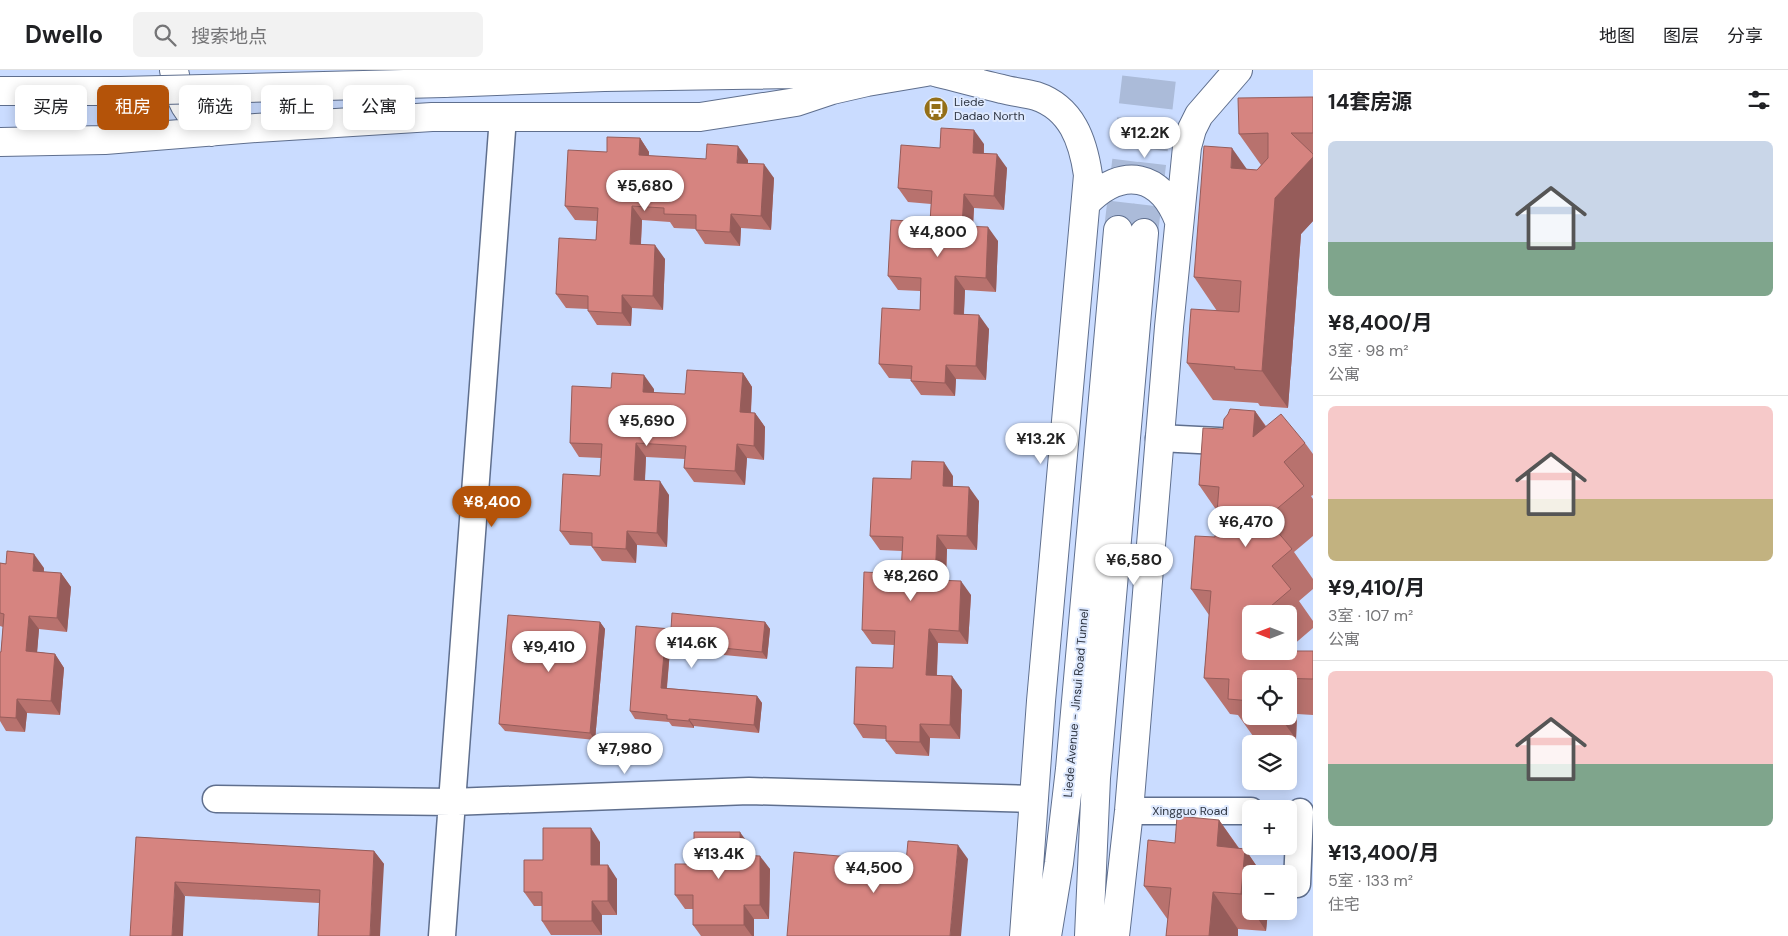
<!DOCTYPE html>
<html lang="zh">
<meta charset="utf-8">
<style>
body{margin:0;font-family:"DM Sans","Noto Sans SC",sans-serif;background:#f2f2f2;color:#202124;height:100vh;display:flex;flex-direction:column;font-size:19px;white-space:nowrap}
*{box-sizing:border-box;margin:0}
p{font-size:16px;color:#757577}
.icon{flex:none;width:28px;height:28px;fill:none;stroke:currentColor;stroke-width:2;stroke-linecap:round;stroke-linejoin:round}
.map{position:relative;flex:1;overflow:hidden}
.drawer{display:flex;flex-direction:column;background:#fff;width:475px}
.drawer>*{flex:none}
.hud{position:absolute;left:15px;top:15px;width:475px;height:45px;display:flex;gap:10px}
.needle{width:32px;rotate:270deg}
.buttons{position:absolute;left:1242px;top:535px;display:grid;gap:10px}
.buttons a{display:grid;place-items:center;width:55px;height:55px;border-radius:8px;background:#fff;box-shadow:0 2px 12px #0003;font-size:25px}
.price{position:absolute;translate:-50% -42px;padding:0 11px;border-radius:18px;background:#fff;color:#222;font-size:16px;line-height:32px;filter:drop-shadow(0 1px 2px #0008)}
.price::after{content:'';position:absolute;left:50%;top:30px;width:15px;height:11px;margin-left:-8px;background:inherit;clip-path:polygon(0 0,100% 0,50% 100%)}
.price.selected{background:#b45309;color:#fff}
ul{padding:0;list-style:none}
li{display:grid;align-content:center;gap:10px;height:265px;padding:0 15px}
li+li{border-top:1px solid #e0e0e0}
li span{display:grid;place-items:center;height:155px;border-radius:8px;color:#555}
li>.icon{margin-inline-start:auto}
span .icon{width:90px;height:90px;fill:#fffc;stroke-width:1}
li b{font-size:21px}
h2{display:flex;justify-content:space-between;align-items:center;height:60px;padding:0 15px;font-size:21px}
.chip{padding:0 18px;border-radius:8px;background:#fff;box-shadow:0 2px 12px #0003;font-size:18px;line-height:45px}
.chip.selected{background:#b45309;color:#fff}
header{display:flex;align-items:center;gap:30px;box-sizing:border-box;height:70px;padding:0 25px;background:#fff;border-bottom:1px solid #e0e0e0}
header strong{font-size:24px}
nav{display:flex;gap:28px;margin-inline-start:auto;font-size:18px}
.search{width:350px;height:45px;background:#f2f2f2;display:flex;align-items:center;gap:12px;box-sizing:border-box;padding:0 18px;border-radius:8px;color:#757577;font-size:19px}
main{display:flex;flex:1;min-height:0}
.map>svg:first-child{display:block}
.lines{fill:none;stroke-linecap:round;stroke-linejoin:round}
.major-tunnel{stroke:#abbbd9;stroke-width:28;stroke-dasharray:28 14;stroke-linecap:butt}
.minor-casing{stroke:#5f6f8e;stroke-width:29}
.major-casing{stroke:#5f6f8e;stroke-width:30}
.highway-casing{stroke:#5f6f8e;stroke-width:30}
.minor{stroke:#fff;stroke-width:26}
.major{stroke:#fff;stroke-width:28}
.highway{stroke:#fff;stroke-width:28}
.highway-bridge-casing{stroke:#5f6f8e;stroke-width:30;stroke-linecap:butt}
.highway-bridge{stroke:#fff;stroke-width:28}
.wall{fill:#b8726e;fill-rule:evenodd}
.shaded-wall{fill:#965c5a}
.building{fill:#d68480;stroke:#965c5a}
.labels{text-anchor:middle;stroke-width:4;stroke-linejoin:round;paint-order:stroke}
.poi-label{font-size:12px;fill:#2f3643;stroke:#dee9fe;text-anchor:start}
.street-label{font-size:12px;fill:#2f3643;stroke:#dee9fe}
</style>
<header>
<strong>Dwello</strong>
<div class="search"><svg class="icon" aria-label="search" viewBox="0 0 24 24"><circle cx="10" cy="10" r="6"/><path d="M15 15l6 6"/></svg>搜索地点</div>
<nav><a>地图</a><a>图层</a><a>分享</a></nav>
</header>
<main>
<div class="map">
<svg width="1313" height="866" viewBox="0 0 1313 866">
<rect width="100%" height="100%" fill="#cadcff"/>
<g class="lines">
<!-- major-tunnel -->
<path class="major-tunnel" d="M1118 160 1137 0
M1144 163 1163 0"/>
<defs>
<path id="minor" d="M1159 368 1238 372
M216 729 451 732 749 721 1034 729
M1129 741H1251
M1297 814 1300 742
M442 866 503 47"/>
<path id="major" d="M938 3C959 8 980 14 1002 19 1013 22 1025 23 1036 26 1072 38 1083 71 1088 105L1041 631 1024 866
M1087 132C1123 96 1161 104 1179 151
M1047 866 1059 793 1070 699 1118 160
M1089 866 1096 708 1144 163
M1115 866 1129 741 1169 257 1187 77 1192 59 1199 45 1238 0"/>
<path id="highway" d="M174 0C179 30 186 44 211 62
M912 2 970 0
M444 13 604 7 859 3
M0 72 105 70 256 58 432 47H700L796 32 832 20 867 12 932 1"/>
</defs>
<!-- minor casing -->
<use href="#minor" class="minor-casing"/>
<!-- major casing -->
<use href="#major" class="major-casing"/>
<!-- highway casing -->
<use href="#highway" class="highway-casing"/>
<!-- minor -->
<use href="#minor" class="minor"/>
<!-- major -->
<use href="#major" class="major"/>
<!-- highway -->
<use href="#highway" class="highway"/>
<defs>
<path id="highway-bridge" d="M0 21H121L444 13"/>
</defs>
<!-- highway-bridge casing -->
<use href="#highway-bridge" class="highway-bridge-casing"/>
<!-- highway-bridge -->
<use href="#highway-bridge" class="highway-bridge"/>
</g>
<!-- wall -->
<path class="wall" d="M1313 27V151L1301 164 1288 338 1260 336 1258 333 1213 330 1187 293 1217 241 1194 207 1247 99 1257 100 1261 95 1239 64Z
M640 68 649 82V86L706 89 748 90V93L774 108 771 160 741 158 740 176 705 174 696 160V159L674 158 670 152 642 150 641 174 665 189 663 240 632 238 631 256 597 255 588 241V239L566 238 556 224 596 170 597 151 575 150 565 136 607 82Z
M984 74V83L1007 98 1004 140 974 138 973 156 998 171 996 222 965 220 964 244 989 259 986 310 956 309 955 326 921 325 911 311V309L889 308 879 294 920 240V221L898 220 888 206 930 152 931 134 908 132 898 118 940 78Z
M743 303 752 317 751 343H755L765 357 764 390 747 388 745 415 694 412 684 398 685 389 646 387 645 411 669 425 667 477 637 475 636 493 602 491 592 477V476L570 475 560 461 600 406 601 388 579 387 570 373 611 318 654 319V323L685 324Z
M1255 341 1266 356 1305 373 1313 384V425L1311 426 1313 429V466L1294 482 1313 509V519L1299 531 1313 551V558L1292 576 1296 581H1313V645L1297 644 1296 669 1253 666 1238 645 1230 644 1204 608 1209 545 1191 519 1215 467 1217 441 1199 415 1223 359ZM1251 544H1289V581ZM1251 609H1289V646H1251Z
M953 406V417L979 431 977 480 947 479 946 511 971 525 968 574 938 573 937 605 962 620 960 669 930 668 929 686 896 684 886 671V669L863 668 854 654 893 598 894 575 872 574 862 560 901 504 902 481 880 480 870 466 911 409Z
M0 493 44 498V502L61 503 71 517 67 562 39 559 37 582 55 584 64 598 60 645 27 643 25 662 6 661 0 651V582H1L3 557 0 556Z
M600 552 605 559 595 670 505 661 499 654Z
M765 552 770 559 767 589 670 580 667 618 757 626 762 633 759 663 694 656V658L672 656 669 652 635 649 630 641 671 559Z
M1219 750 1239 778 1245 779 1262 804H1251V841H1268L1266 861 1238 859V866H1166L1168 850 1144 816 1175 773Z
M136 767 374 781 384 794 319 833 185 826Z
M600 772V795L617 809V845H602V865H551L542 851V836H534L524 822 543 790Z
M750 776V785L770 799 769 849H754V866H701L693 855V839H685L675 825 694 794Z"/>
<!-- shaded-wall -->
<path class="shaded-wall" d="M974 60 984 74 983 97 973 83Z
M640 68 649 82 648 99 639 85Z
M738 76 748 90 747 107 737 93Z
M1232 78 1258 115 1231 98Z
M997 84 1007 98 1004 140 994 126Z
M1313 87V151L1301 164 1288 338 1262 301 1275 128Z
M764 94 774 108 771 160 761 146Z
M964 124 974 138 972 170 962 156Z
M632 136 642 150 640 188 630 174Z
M731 144 741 158 740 176 730 162Z
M988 157 998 171 996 222 986 208Z
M655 175 665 189 663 240 653 226Z
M955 206 965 220 963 258 954 244Z
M622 225 632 238 631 256 622 243Z
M979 245 989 259 986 310 976 296Z
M946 295 956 309 955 326 945 313Z
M743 303 752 317 750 356 740 342Z
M644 305 654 319 653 336 643 322Z
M1255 341 1280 378 1253 367Z
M755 343 765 357 764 390 754 376Z
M636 373 646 387 644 424 634 410Z
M737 374 747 388 745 415 735 401Z
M944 392 953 406 952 430 943 416Z
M660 411 669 425 667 477 657 463Z
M969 417 979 431 977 480 967 466Z
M627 461 637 475 636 493 626 479Z
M937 465 947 479 945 524 935 510Z
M34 484 44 498 42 515 33 501Z
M61 503 71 517 67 562 57 548Z
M961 511 971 525 968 574 959 561Z
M29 546 39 559 36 595 26 581Z
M600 552 605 559 595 670 590 663Z
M765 552 770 559 767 589 762 582Z
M929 559 938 573 936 619 926 605Z
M665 572 670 580 666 625 661 618Z
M55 584 64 598 60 645 51 631Z
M952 606 962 620 960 669 950 655Z
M757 626 762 633 759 663 754 655Z
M17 629 27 643 25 662 16 648Z
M1289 632 1297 644 1296 669 1279 646H1289Z
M689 649 694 656V658L689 651Z
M920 654 930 668 929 686 920 672Z
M1219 750 1244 786 1245 779 1262 804H1251V839L1241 824 1217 776Z
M591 758 600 772V809L591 795Z
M740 762 750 776V799L740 785Z
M958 775 968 789 961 866H950Z
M374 781 384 794 380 866H370Z
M760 786 770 799 769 849 760 835Z
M608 795 617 809V845L608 831Z
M175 812 185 826 183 866H172Z
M1213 822 1238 859V866H1209Z
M592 831 602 845V865L592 851Z
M744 835 754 849V866H752L744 855Z
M1253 841H1268L1266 861Z"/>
<!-- building -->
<path class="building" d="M1313 27V63H1291L1313 84V87L1275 128 1262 301 1234 299 1235 297 1187 293 1191 239 1239 242 1241 211 1194 207 1204 76 1232 78 1231 98 1257 100 1268 88V63L1239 64 1238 28Z
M941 58 974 60 973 83 997 84 994 126 964 124 962 156 988 157 986 208 955 206 954 244 979 245 976 296 946 295 945 313 911 311 912 296 879 294 882 238 920 240 921 208 888 206 891 150 930 152 932 121 898 118 901 75 940 78Z
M607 67 640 68 639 85 706 89 707 74 738 76 737 93 764 94 761 146 731 144 730 162 696 160V145L664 144V138L632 136 630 174 655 175 653 226 622 225V243L588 241V226L556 224 559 168 596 170 598 138 565 136 568 80 607 82Z
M687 300 743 303 740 342 755 343 754 376 737 374 735 401 684 398 686 376 636 373 634 410 660 411 657 463 627 461 626 479 592 477V463L560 461 563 404 600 406 602 374 570 373 572 316 611 318 612 303 644 305 643 322 685 324Z
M1230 339 1255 341 1253 367 1281 344 1305 373 1284 392 1304 416 1266 448 1292 479 1272 496 1291 519 1264 542 1265 544H1251V581H1289V572L1296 581H1313V609L1272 608V609H1251V631L1228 629 1229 609 1204 608 1211 521 1191 519 1195 466 1215 467 1219 417 1199 415 1203 358 1223 359 1224 349 1228 344Z
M912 391 944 392 943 416 969 417 967 466 937 465 935 510 961 511 959 561 929 559 926 605 952 606 950 655 920 654V672L886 671V656L854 654 856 597 893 598 895 561 862 560 864 502 901 504 903 467 870 466 873 408 911 409Z
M7 481 34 484 33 501 61 503 57 548 29 546 26 581 55 584 51 631 17 629 16 648 0 647V582H1L4 544 0 543V493L6 494Z
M672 543 765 552 762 582 665 572 661 618 757 626 754 655 689 649V651L667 649V645L630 641 636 556 671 559Z
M508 545 600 552 590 663 499 654Z
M1177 746 1219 750 1217 776 1245 779 1241 824 1213 822 1209 866H1166L1171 818 1144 816 1148 770 1175 773Z
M543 758H591V795H608V831H592V851H542V822H524V790H543Z
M694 762H740V785L760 786V835H744V855H693V825H675V794H694Z
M136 767 374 781 370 866H318L320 820 175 812 172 866H130Z
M908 771 958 775 950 866H787L794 782 906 792Z"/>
<!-- icons -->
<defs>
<symbol id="bus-disc" viewBox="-11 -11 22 22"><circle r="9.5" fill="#946f18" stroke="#dee9fe"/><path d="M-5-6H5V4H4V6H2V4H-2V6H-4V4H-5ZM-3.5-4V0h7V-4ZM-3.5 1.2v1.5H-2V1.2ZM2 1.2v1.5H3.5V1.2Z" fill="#fff"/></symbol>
</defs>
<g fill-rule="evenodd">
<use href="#bus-disc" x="922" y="25" width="28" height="28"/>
</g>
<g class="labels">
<!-- poi labels -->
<g class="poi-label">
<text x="954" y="36">Liede<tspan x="954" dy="14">Dadao North</tspan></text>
</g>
<!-- street labels -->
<g class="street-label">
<text transform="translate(1076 633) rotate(-85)" y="4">Liede Avenue - Jinsui Road Tunnel</text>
<text x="1190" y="745">Xingguo Road</text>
</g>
</g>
</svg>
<div class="buttons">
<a><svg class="needle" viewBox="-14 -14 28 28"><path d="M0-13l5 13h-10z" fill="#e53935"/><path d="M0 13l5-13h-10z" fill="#757577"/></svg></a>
<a><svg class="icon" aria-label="locate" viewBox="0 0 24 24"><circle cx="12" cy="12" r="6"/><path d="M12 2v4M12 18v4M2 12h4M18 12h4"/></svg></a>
<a><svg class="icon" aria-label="layers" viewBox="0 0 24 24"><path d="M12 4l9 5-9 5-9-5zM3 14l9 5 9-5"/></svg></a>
<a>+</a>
<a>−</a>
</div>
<b class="price" style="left:1145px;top:89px">¥12.2K</b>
<b class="price" style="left:645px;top:142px">¥5,680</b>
<b class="price" style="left:938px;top:188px">¥4,800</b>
<b class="price" style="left:647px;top:377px">¥5,690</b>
<b class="price" style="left:1041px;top:395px">¥13.2K</b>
<b class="price selected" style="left:492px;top:458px">¥8,400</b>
<b class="price" style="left:1246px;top:478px">¥6,470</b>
<b class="price" style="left:1134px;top:516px">¥6,580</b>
<b class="price" style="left:911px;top:532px">¥8,260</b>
<b class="price" style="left:692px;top:599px">¥14.6K</b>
<b class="price" style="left:549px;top:603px">¥9,410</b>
<b class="price" style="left:625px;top:705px">¥7,980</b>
<b class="price" style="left:719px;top:810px">¥13.4K</b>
<b class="price" style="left:874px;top:824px">¥4,500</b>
<div class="hud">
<a class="chip">买房</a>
<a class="chip selected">租房</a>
<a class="chip">筛选</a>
<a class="chip">新上</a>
<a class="chip">公寓</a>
</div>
</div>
<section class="drawer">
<h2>14套房源<svg class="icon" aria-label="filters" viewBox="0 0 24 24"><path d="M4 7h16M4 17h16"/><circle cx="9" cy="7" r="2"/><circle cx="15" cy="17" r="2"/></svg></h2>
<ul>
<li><span style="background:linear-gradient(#c9d6e8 65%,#7fa58c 0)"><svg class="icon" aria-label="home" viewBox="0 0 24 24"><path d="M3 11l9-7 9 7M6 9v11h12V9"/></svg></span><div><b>¥8,400/月</b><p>3室 · 98 m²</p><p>公寓</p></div></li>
<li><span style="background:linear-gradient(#f6c9c9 60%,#c2b280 0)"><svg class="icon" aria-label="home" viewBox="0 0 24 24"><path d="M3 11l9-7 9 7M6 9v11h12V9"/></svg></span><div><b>¥9,410/月</b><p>3室 · 107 m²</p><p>公寓</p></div></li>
<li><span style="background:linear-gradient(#f6c9c9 60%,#7fa58c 0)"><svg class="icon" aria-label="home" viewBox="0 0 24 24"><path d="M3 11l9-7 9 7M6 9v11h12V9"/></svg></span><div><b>¥13,400/月</b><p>5室 · 133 m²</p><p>住宅</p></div></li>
</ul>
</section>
</main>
